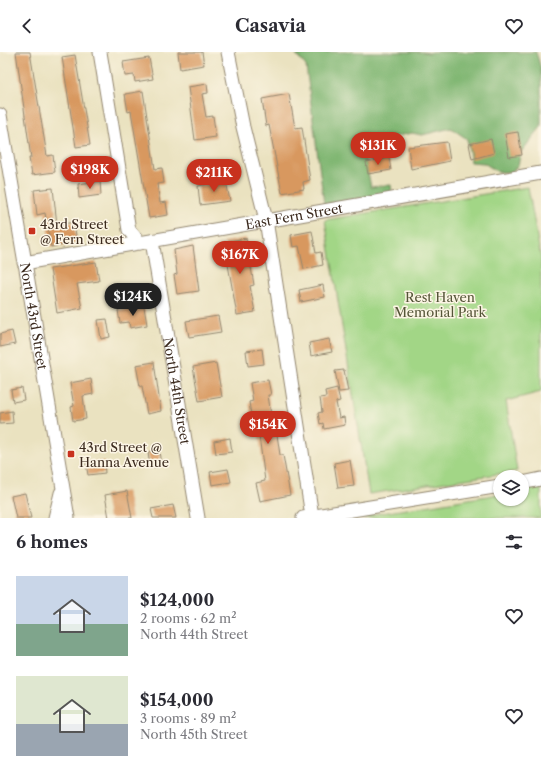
<!DOCTYPE html>
<meta charset="utf-8">
<style>
body{margin:0;font-family:"Libre Caslon Text",serif;background:#f7f7f7;color:#2b2b33;height:100vh;display:flex;flex-direction:column;font-size:15px;white-space:nowrap}
*{box-sizing:border-box;margin:0}
p{font-size:13px;color:#7c7c81}
.icon{flex:none;width:22px;height:22px;fill:none;stroke:currentColor;stroke-width:2;stroke-linecap:round;stroke-linejoin:round}
.map{position:relative;height:466px;overflow:hidden}
.panel{display:flex;flex-direction:column;background:#fff;flex:1}
.panel>*{flex:none}
.tools{position:absolute;left:493px;top:418px;display:grid;gap:8px}
.tools a{display:grid;place-items:center;width:36px;height:36px;border-radius:50%;background:#fff;box-shadow:0 1px 3px #0004;font-size:20px}
.price{position:absolute;translate:-50% -34px;padding:0 9px;border-radius:14px;background:#c8321e;color:#fff;font-size:13px;line-height:26px;filter:drop-shadow(0 1px 2px #0008)}
.price::after{content:'';position:absolute;left:50%;top:24px;width:12px;height:9px;margin-left:-6px;background:inherit;clip-path:polygon(0 0,100% 0,50% 100%)}
.price.active{background:#222;color:#fff}
ul{padding:0;list-style:none}
li{display:flex;align-items:center;gap:12px;height:100px;padding:0 16px}
li span{display:grid;place-items:center;flex:none;width:112px;height:80px;border-radius:0px;color:#555}
li>.icon{margin-inline-start:auto}
span .icon{width:48px;height:48px;fill:#fffc;stroke-width:1}
li b{font-size:17px}
h2{display:flex;justify-content:space-between;align-items:center;height:48px;padding:0 16px;font-size:17px}
header{display:flex;justify-content:space-between;align-items:center;height:52px;padding:0 16px;background:#fff;font-size:18px;font-weight:700}
.map>svg:first-child{display:block}
.green{fill:#a2d686;stroke:#6e8052}
.forest{fill:#81b773;stroke:#5e7048}
.building{fill:#d8985f}
.lines{fill:none;stroke-linecap:round;stroke-linejoin:round}
.minor-casing{stroke:#92866f;stroke-width:15}
.minor{stroke:#fff;stroke-width:13}
.poi-dot{fill:#c8321e;stroke:#fcf5e5;stroke-width:1.5}
.labels{text-anchor:middle;stroke-width:3;stroke-linejoin:round;paint-order:stroke}
.street-label{font-size:13px;fill:#3b2a1e;stroke:#fcf5e5}
.poi-label{font-size:13px;fill:#3b2a1e;stroke:#fcf5e5;text-anchor:start}
.park-label{font-size:13px;fill:#555538;stroke:#fcf5e5}
</style>
<header><svg class="icon" aria-label="back" viewBox="0 0 24 24"><path d="M15 5l-7 7 7 7"/></svg>Casavia<svg class="icon" aria-label="heart" viewBox="0 0 24 24"><path d="M12 20l-8-8c-3-5 5-10 8-4 3-6 11-1 8 4z"/></svg></header>
<div class="map">
<svg width="541" height="466" viewBox="0 0 541 466">
<rect width="100%" height="100%" fill="#fcf5e5"/>
<filter id="ink" filterUnits="userSpaceOnUse"><feTurbulence type="fractalNoise" baseFrequency=".025" numOctaves="2"/><feDisplacementMap in="SourceGraphic" scale="8" xChannelSelector="R" yChannelSelector="G"/><feConvolveMatrix kernelMatrix="1 2 1 2 8 2 1 2 1" color-interpolation-filters="sRGB"/></filter>
<filter id="wash" filterUnits="userSpaceOnUse"><feTurbulence type="fractalNoise" baseFrequency=".012" numOctaves="4" result="noise"/><feDisplacementMap in="SourceGraphic" scale="16" xChannelSelector="R" yChannelSelector="G"/><feGaussianBlur stdDeviation="0.9" result="paint"/><feColorMatrix in="noise" values="0 0 0 0 0 0 0 0 0 0 0 0 0 0 0 0 0 1.4 0 .05"/><feComposite in="paint" operator="in"/></filter>
<g filter="url(#wash)">
<rect width="100%" height="100%" fill="#eae2c0"/>
<!-- green -->
<path class="green" d="M528 135 541 207V340L506 349 517 419 369 442 325 168Z
M541 434V466H351L500 442V447H522V441L529 436Z"/>
<!-- forest -->
<path class="forest" d="M294 0H423L429 1 433 0H536L541 17V75L521 100 518 113 512 120H498L484 111 471 110 467 87 451 76 422 83 412 81 392 85 383 93 365 106 371 135 391 133 392 141 324 152 306 14Z"/>
<g id="blocks">
<!-- building -->
<path class="building" d="M16 0H30L47 104 53 103 55 120 32 123 29 106H31Z
M178 0H202L204 13 180 17Z
M75 3 90 93 76 95 62 5Z
M149 6 153 27 135 30 134 23 125 24 123 10Z
M207 32 208 41 202 42 206 65 213 64 216 85 195 88 188 35Z
M143 39 155 117 162 116 164 131 157 132 160 151 166 150 168 163 149 166 131 59 128 60 125 42Z
M289 42 295 76 302 75 310 128 303 130 304 137 282 141 269 73 266 74 262 47Z
M518 80 522 103 509 105 505 82Z
M491 87 494 101 472 107 469 92Z
M447 90 450 109 411 117 408 95Z
M389 106 391 118 368 122 366 110Z
M100 129 101 143 79 146 78 132Z
M226 129 230 149 200 153 198 134Z
M53 136 57 173 74 170 77 191 51 195 45 161 37 163 34 138Z
M312 179 316 201 321 200 323 213 304 217 299 194 293 195 291 183Z
M246 186 254 233 250 234 255 260 237 263 224 190Z
M193 194 199 239 177 242 174 223 177 222 174 198Z
M96 210 99 229 77 232 82 256 57 261 50 217Z
M323 233 325 245 301 250 299 238Z
M144 255 147 273 130 276 129 270 120 271 118 258Z
M218 264 221 280 189 285 186 269Z
M107 267 110 285 101 287 98 268Z
M12 279 15 292 0 295V282Z
M329 287 332 300 311 304 309 291Z
M262 297 264 312 248 314 246 299Z
M154 310 161 359 147 362 142 334H140L136 313Z
M216 311 222 345 199 349 193 315Z
M344 318 348 339 339 340 335 319Z
M91 327 93 342 83 344 86 367 73 369 71 355 74 354 70 331Z
M268 328 271 343H268L273 377 276 376 280 403H283L290 443 260 449 256 431 265 429 262 406 257 369H252L249 350 253 349 250 331Z
M22 336 24 348 13 350 11 338Z
M337 336 340 349 336 350 339 366 344 365 345 373 324 377 323 371 320 372 318 361 322 360 320 346 326 345 325 339Z
M12 359 13 371 0 372V361Z
M230 386 232 400 216 402 214 389Z
M159 398 161 414 150 416 148 400Z
M350 408 354 434 338 436 334 411Z
M104 409 105 421 88 423 86 411Z
M228 417 231 430 212 433 210 420Z
M127 439 132 466H109L105 443Z
M25 441 31 466H16L11 444Z
M173 453 176 466H153L151 457Z"/>
</g>
</g>
<g filter="url(#ink)">
<use href="#blocks" fill-opacity="0" stroke="#92866f" stroke-width="1"/>
<g class="lines">
<defs>
<g id="minor">
<path d="M100 0 129 178 140 191"/>
<path d="M228 0 243 75 266 168 312 464"/>
<path id="s1" d="M0 63 68 466"/>
<path id="s2" d="M152 189 198 466"/>
<path id="s3" d="M24 211 541 121"/>
<path d="M522 431 541 427"/>
<path d="M55 466 61 441"/>
<path d="M303 466 500 434"/>
</g>
</defs>
<!-- minor casing -->
<use href="#minor" class="minor-casing"/>
<!-- minor -->
<use href="#minor" class="minor"/>
</g>
</g>
<!-- markers -->
<g class="poi-dot">
<rect x="28" y="175" width="8" height="8" rx="2"/>
<rect x="67" y="398" width="8" height="8" rx="2"/>
</g>
<g class="labels">
<!-- street labels -->
<g class="street-label">
<text dy="5" stroke="none"><textPath href="#s3" startOffset="274">East Fern Street</textPath></text>
<text dy="5" stroke="none"><textPath href="#s1" startOffset="204">North 43rd Street</textPath></text>
<text dy="5" stroke="none"><textPath href="#s2" startOffset="152">North 44th Street</textPath></text>
</g>
<!-- poi labels -->
<g class="poi-label">
<text x="40" y="177">43rd Street<tspan x="40" dy="15">@ Fern Street</tspan></text>
<text x="79" y="400">43rd Street @<tspan x="79" dy="15">Hanna Avenue</tspan></text>
</g>
<!-- park labels -->
<g class="park-label">
<text x="440" y="250">Rest Haven<tspan x="440" dy="15">Memorial Park</tspan></text>
</g>
</g>
</svg>
<div class="tools">
<a><svg class="icon" aria-label="layers" viewBox="0 0 24 24"><path d="M12 4l9 5-9 5-9-5zM3 14l9 5 9-5"/></svg></a>
</div>
<b class="price" style="left:378px;top:114px">$131K</b>
<b class="price" style="left:90px;top:138px">$198K</b>
<b class="price" style="left:214px;top:141px">$211K</b>
<b class="price" style="left:240px;top:223px">$167K</b>
<b class="price active" style="left:133px;top:265px">$124K</b>
<b class="price" style="left:268px;top:393px">$154K</b>
</div>
<section class="panel">
<h2>6 homes<svg class="icon" aria-label="filters" viewBox="0 0 24 24"><path d="M4 7h16M4 17h16"/><circle cx="9" cy="7" r="2"/><circle cx="15" cy="17" r="2"/></svg></h2>
<ul>
<li><span style="background:linear-gradient(#c9d6e8 60%,#7fa58c 0)"><svg class="icon" aria-label="home" viewBox="0 0 24 24"><path d="M3 11l9-7 9 7M6 9v11h12V9"/></svg></span><div><b>$124,000</b><p>2 rooms · 62 m²</p><p>North 44th Street</p></div><svg class="icon" aria-label="heart" viewBox="0 0 24 24"><path d="M12 20l-8-8c-3-5 5-10 8-4 3-6 11-1 8 4z"/></svg></li>
<li><span style="background:linear-gradient(#dfe7d0 60%,#9aa5b1 0)"><svg class="icon" aria-label="home" viewBox="0 0 24 24"><path d="M3 11l9-7 9 7M6 9v11h12V9"/></svg></span><div><b>$154,000</b><p>3 rooms · 89 m²</p><p>North 45th Street</p></div><svg class="icon" aria-label="heart" viewBox="0 0 24 24"><path d="M12 20l-8-8c-3-5 5-10 8-4 3-6 11-1 8 4z"/></svg></li>
</ul>
</section>
